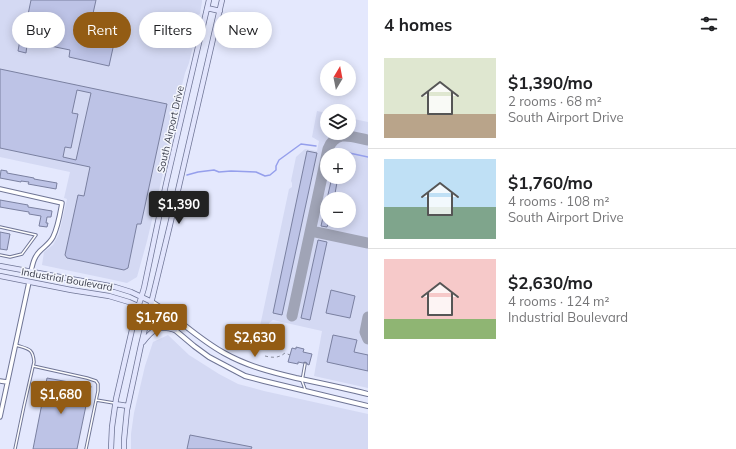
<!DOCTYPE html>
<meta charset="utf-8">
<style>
body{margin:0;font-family:Mulish,sans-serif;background:#f2f2f2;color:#202124;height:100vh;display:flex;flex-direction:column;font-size:15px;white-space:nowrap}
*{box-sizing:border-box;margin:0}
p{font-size:13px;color:#757577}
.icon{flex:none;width:22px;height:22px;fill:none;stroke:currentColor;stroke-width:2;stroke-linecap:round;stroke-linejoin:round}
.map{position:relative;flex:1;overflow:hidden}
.panel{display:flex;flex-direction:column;background:#fff;width:368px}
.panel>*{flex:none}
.top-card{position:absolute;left:12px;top:12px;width:296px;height:36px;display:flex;gap:8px}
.needle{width:26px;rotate:10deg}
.tools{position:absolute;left:320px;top:60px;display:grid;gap:8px}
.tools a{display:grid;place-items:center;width:36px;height:36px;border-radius:50%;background:#fff;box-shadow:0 2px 10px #0003;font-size:20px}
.price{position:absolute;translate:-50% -34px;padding:0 9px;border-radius:4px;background:#935c14;color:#fff;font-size:13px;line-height:26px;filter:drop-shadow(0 1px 2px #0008)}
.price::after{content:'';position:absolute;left:50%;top:24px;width:12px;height:9px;margin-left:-6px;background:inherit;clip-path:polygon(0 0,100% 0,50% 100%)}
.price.selected{background:#222;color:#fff}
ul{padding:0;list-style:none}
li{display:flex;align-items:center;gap:12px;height:100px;padding:0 16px}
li+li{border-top:1px solid #e0e0e0}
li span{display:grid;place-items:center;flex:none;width:112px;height:80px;border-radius:0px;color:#555}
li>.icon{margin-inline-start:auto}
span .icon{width:48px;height:48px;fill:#fffc;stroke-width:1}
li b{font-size:17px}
h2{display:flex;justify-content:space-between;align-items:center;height:48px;padding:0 16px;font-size:17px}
.chip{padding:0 14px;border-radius:18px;background:#fff;box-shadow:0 2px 10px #0003;font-size:14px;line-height:36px}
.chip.selected{background:#935c14;color:#fff}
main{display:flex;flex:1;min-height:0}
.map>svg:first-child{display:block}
.built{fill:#d4d9f3;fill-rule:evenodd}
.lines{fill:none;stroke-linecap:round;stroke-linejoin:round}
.stream{stroke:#959fec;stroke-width:1.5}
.taxiway{stroke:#a0a4b6;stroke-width:11}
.building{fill:#bdc3e6;stroke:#7a80a0;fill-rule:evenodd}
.service-casing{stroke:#6f7595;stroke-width:3.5}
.minor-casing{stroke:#6f7595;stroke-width:5.5}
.tertiary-casing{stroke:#6f7595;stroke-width:6}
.secondary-casing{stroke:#6f7595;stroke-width:6}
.path{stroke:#888c9d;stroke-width:1;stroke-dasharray:3 3;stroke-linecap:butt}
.service{stroke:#fff;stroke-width:1.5}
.minor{stroke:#fff;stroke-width:3.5}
.tertiary{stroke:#fff;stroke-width:4}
.secondary{stroke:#e2e5fd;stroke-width:4.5}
.labels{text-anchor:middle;stroke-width:3;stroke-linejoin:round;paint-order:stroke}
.street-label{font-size:10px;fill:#383b49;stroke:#f4f6fd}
</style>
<main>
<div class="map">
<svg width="368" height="449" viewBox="0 0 368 449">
<rect width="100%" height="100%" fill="#e4e8fd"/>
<!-- built -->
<path class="built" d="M0 0H202V2L200 14 198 15 199 20 189 63 185 73 182 85V93L147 241 137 277 127 283 109 279 42 265 44 252 53 245 59 234 67 199 64 198 70 172 0 157Z
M317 111 327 113V133H349V118L368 122V388L314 376 322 331 273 320 269 323 268 332 259 331 289 189 292 187V183L291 181 296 157 305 149 317 151 319 141 312 137ZM327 155H349V177H327ZM327 199H349V221H327Z
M168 335 189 355 219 374 238 384 264 391 368 414V449H131V434L134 413 145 366 153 342Z"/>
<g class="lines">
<!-- stream -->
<path class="stream" d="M340 151 368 157
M187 175 198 172 214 170 219 172 231 171 256 172 265 176 270 175 276 170V166L279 160 301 144 316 146"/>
<!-- taxiway -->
<path class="taxiway" d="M311 231 368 243
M292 316 328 149C336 129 352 137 368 140
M368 317 365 332 368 339"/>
</g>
<!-- building -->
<path class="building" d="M31 0H96L90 27 98 29 100 20 104 21 106 13 120 16 109 66 69 57 70 50 31 42 30 46 27 45 26 53 18 51 21 34H24Z
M0 69 167 104 141 224H137L128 268 124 270 67 258 65 255 78 195 84 196 90 167 0 148ZM77 90 91 93 76 160 63 157 65 147 71 148 78 114 72 113Z
M307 151 317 153 282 315 273 313Z
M1 170 7 171V173L34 178V179L57 183 56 189 28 184 29 182 21 181V182L0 178Z
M332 177H338L334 199H327Z
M0 200 28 205V207L52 211 51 217H47L46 223H48L47 227 39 226 41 216 29 214V212L17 210 0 207Z
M326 204H327V221H329L327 227 321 226Z
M0 232 10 234 7 250 0 249Z
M318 240 327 242 310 320 301 318Z
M331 290 355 296 350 318 326 313Z
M333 335 357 340 354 352 368 355V371L327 362Z
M296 347 304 349 303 352 312 354 309 365 307 364V363L305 362 303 363 298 362V364L288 362 292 348 296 349Z
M47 378 91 386 90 391H89L77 449H33Z
M190 435 252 447 251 449H187Z"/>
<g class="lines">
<defs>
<path id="service" d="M0 227 36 235 22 254 10 257 0 255
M33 366 87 378 96 381 98 384V391L86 449
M305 389 302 381 305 364
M96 400 114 403
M15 449 24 406 34 362C33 348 28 349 16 345"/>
<path id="minor" d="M0 189 62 203C60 214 58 227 53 237 50 243 45 246 40 251 34 257 33 263 31 271
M0 381 7 382
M0 417 29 282"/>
<path id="tertiary" d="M152 302C177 317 198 339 224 353 247 366 271 372 296 378 320 383 344 388 368 394
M149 311 175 330 194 346 209 357 226 366 245 376 264 381 368 406"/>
<path id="secondary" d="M207 8 220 11
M0 266 115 287 131 292 152 302
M0 276 71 290 109 296 129 302 149 311
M143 342C152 330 159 324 175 330
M115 404 128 406
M111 449 112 427 116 399 134 321 144 288 166 184 209 0
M124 449V440L127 410 141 345 170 225 222 0"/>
</defs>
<!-- service casing -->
<use href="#service" class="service-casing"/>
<!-- minor casing -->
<use href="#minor" class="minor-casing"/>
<!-- tertiary casing -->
<use href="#tertiary" class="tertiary-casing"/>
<!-- secondary casing -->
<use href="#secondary" class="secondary-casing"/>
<!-- path -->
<path class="path" d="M265 356C273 358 279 358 285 353L290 355"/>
<!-- service -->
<use href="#service" class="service"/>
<!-- minor -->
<use href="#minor" class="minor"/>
<!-- tertiary -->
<use href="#tertiary" class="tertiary"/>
<!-- secondary -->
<use href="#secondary" class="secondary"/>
</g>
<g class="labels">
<!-- street labels -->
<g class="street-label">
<text transform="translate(170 129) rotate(-77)" y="4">South Airport Drive</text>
<text transform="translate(67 279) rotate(10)" y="4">Industrial Boulevard</text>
</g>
</g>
</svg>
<div class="tools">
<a><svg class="needle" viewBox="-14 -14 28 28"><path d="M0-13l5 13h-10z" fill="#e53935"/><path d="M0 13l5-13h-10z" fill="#757577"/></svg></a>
<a><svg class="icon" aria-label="layers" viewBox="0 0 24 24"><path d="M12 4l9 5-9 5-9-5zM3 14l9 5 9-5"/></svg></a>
<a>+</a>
<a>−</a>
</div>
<b class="price selected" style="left:179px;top:225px">$1,390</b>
<b class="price" style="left:157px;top:338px">$1,760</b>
<b class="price" style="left:255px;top:358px">$2,630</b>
<b class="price" style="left:61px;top:415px">$1,680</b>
<div class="top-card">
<a class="chip">Buy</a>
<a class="chip selected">Rent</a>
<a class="chip">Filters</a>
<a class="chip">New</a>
</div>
</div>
<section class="panel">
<h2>4 homes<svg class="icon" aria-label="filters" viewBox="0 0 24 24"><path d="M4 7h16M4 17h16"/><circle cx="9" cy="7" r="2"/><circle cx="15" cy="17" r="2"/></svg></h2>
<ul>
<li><span style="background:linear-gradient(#dfe7d0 70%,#b9a48a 0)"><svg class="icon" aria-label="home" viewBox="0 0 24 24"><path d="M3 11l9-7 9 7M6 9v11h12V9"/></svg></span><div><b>$1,390/mo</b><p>2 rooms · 68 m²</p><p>South Airport Drive</p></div></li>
<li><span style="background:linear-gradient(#bfe0f5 60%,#7fa58c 0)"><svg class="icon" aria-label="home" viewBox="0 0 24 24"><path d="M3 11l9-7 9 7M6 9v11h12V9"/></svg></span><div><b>$1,760/mo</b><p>4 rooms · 108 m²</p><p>South Airport Drive</p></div></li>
<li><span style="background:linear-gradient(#f6c9c9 75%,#8fb573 0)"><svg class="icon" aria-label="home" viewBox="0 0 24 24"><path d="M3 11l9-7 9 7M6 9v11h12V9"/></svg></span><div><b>$2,630/mo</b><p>4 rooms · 124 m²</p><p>Industrial Boulevard</p></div></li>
</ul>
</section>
</main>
